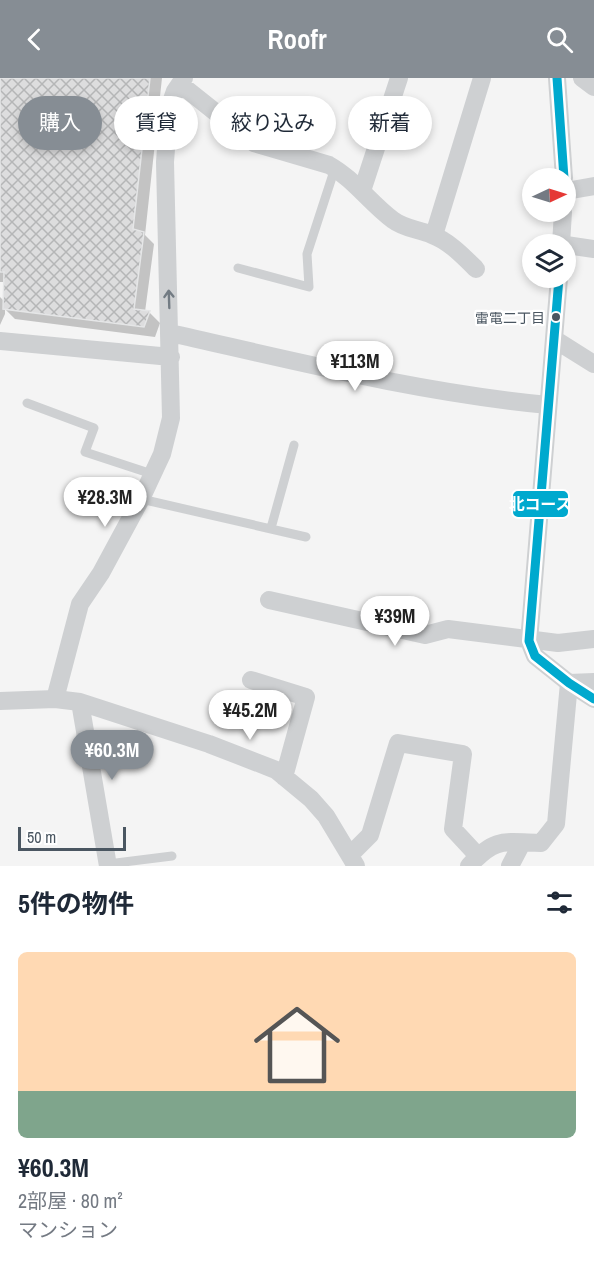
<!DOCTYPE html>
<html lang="ja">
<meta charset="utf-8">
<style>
body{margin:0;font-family:"Archivo Narrow","Noto Sans JP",sans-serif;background:#f2f2f3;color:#1f2937;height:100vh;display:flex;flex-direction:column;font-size:22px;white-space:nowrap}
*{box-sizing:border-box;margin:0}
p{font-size:20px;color:#747a83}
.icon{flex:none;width:33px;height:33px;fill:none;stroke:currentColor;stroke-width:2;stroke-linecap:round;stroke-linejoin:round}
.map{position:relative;height:788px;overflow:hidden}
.details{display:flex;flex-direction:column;background:#fff;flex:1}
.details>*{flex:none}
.top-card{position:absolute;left:18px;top:18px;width:558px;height:54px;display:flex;gap:12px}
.needle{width:39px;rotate:86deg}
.tools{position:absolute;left:522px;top:90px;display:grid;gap:12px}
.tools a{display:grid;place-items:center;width:54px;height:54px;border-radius:50%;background:#fff;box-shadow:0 3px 9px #0003;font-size:30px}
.scale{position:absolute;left:18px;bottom:15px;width:108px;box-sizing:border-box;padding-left:6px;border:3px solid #4a5661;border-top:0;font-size:16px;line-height:21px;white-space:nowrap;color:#4a5661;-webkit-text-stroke:4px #fff;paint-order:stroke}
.price{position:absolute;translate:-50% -51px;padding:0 14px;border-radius:21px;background:#fff;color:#222;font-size:20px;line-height:39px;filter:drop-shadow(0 2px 3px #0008)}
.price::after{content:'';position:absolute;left:50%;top:36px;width:18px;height:14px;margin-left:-9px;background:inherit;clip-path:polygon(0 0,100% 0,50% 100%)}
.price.current{background:#868d94;color:#fff}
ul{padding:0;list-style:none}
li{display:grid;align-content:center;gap:12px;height:318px;padding:0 18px}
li+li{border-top:2px solid #e0e1e3}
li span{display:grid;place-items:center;height:186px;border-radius:9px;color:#555}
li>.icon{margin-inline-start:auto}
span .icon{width:108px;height:108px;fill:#fffc;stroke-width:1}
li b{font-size:26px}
h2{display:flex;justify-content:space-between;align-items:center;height:72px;padding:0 18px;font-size:26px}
.tag{padding:0 21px;border-radius:27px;background:#fff;box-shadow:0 3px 9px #0003;font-size:21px;line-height:54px}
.tag.current{background:#868d94;color:#fff}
header{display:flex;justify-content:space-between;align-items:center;height:78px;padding:0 18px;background:#868d94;color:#fff;font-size:27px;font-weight:800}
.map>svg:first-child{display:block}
.shadow{fill:#0003}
.building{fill:url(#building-cross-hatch);stroke:#e5e6e7;stroke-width:1.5}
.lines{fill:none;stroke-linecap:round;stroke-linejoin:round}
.service{stroke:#ced0d2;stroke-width:9}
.minor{stroke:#ced0d2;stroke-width:18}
.bus-1-casing{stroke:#fff;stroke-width:14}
.bus-1{stroke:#00a9ce;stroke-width:9}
.oneway{stroke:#727b83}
.bus-dot{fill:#4a5661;stroke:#fff;stroke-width:2}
.labels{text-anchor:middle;stroke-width:4.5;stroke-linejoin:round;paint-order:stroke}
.bus-label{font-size:14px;fill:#4a5661;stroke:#fff;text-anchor:end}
.line-badge{stroke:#fff;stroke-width:2}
.badge-label{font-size:16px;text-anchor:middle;font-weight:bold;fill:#fff}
</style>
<header><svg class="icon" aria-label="back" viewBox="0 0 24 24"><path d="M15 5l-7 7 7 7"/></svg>Roofr<svg class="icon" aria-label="search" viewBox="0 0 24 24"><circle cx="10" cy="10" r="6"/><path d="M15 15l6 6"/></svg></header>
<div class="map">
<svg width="594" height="788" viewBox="0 0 594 788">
<defs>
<pattern id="building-cross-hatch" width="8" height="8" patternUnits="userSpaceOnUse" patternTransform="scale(1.5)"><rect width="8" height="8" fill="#ddddde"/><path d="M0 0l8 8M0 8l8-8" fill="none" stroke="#b5b6b7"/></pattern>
</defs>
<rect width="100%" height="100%" fill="#f4f4f4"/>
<!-- shadow -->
<path class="shadow" d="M0 0H162L145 157 154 166 145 234H149L160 245 155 259 15 241 5 231V236L0 247V219L4 223 5 204H0Z"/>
<!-- building -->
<path class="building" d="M0 0H150L133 151 144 154 134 231 150 233 144 249 3 231 4 194H0Z"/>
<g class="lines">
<!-- service -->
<path class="service" d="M238 190 309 209 307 176 335 90
M27 325 94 350 85 374 152 396
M141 421 306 459
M271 450 294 367
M108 786 172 778"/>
<!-- minor -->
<path class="minor" d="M557 0 564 100
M582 0 594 9
M180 6 254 65 329 87C354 101 370 125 393 142 405 151 418 151 432 157 449 163 464 179 476 191
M362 113 399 0
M566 113 594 108
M434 157 482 0
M561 166 563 134
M566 167 594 171
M559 200 529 563 535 578 569 605 594 621
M170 255C295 283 420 315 548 327
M554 261 594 286
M0 263 171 279
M269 522 425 557 448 551 558 565 594 561
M251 602 306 619 284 699
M55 621 80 526 101 495 141 421 162 376 171 340 165 84 169 30 175 13 184 0
M0 623 55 621 80 624 209 666 276 692 311 721 326 738 356 788
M80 624 108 788
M350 777 370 757 398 665 463 676 453 751 478 778
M469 788C495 759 504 764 541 765L556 746 569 605 594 604
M510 788 522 765"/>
<defs>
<path id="bus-1" d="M557 0 564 100
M559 200 529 563 535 578 569 605 594 621"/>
</defs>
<!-- bus-1 casing -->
<use href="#bus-1" class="bus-1-casing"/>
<!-- bus-1 -->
<use href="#bus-1" class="bus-1"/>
</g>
<!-- one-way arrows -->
<defs><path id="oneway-shaft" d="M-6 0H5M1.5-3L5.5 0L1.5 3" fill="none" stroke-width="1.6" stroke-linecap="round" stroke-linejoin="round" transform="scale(1.5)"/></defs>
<use class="oneway" href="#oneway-shaft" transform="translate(169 221) rotate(-92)"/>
<!-- markers -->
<circle class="bus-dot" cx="556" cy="239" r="5"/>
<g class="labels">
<!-- bus labels -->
<g class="bus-label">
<text x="545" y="245">雷電二丁目</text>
</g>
</g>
<rect class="line-badge" x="512" y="412" width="57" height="28" rx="6" fill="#00a9ce"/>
<g class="badge-label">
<text x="540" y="432">北コース</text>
</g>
</svg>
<div class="tools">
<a><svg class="needle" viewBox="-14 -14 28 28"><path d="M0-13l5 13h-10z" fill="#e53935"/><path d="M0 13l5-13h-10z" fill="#747a83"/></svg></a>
<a><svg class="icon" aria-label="layers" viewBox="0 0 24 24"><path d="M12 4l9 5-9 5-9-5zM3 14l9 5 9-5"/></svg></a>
</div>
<div class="scale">50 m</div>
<b class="price" style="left:355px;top:314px">¥113M</b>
<b class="price" style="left:105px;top:450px">¥28.3M</b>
<b class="price" style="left:395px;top:569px">¥39M</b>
<b class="price" style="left:250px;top:663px">¥45.2M</b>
<b class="price current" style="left:112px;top:703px">¥60.3M</b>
<div class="top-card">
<a class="tag current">購入</a>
<a class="tag">賃貸</a>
<a class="tag">絞り込み</a>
<a class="tag">新着</a>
</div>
</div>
<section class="details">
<h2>5件の物件<svg class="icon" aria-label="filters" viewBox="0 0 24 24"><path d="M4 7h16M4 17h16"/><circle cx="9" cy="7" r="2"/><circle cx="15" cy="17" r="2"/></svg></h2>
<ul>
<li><span style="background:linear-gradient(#ffd9b3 75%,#7fa58c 0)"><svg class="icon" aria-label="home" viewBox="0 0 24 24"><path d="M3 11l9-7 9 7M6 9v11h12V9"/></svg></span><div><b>¥60.3M</b><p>2部屋 · 80 m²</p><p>マンション</p></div></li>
</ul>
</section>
